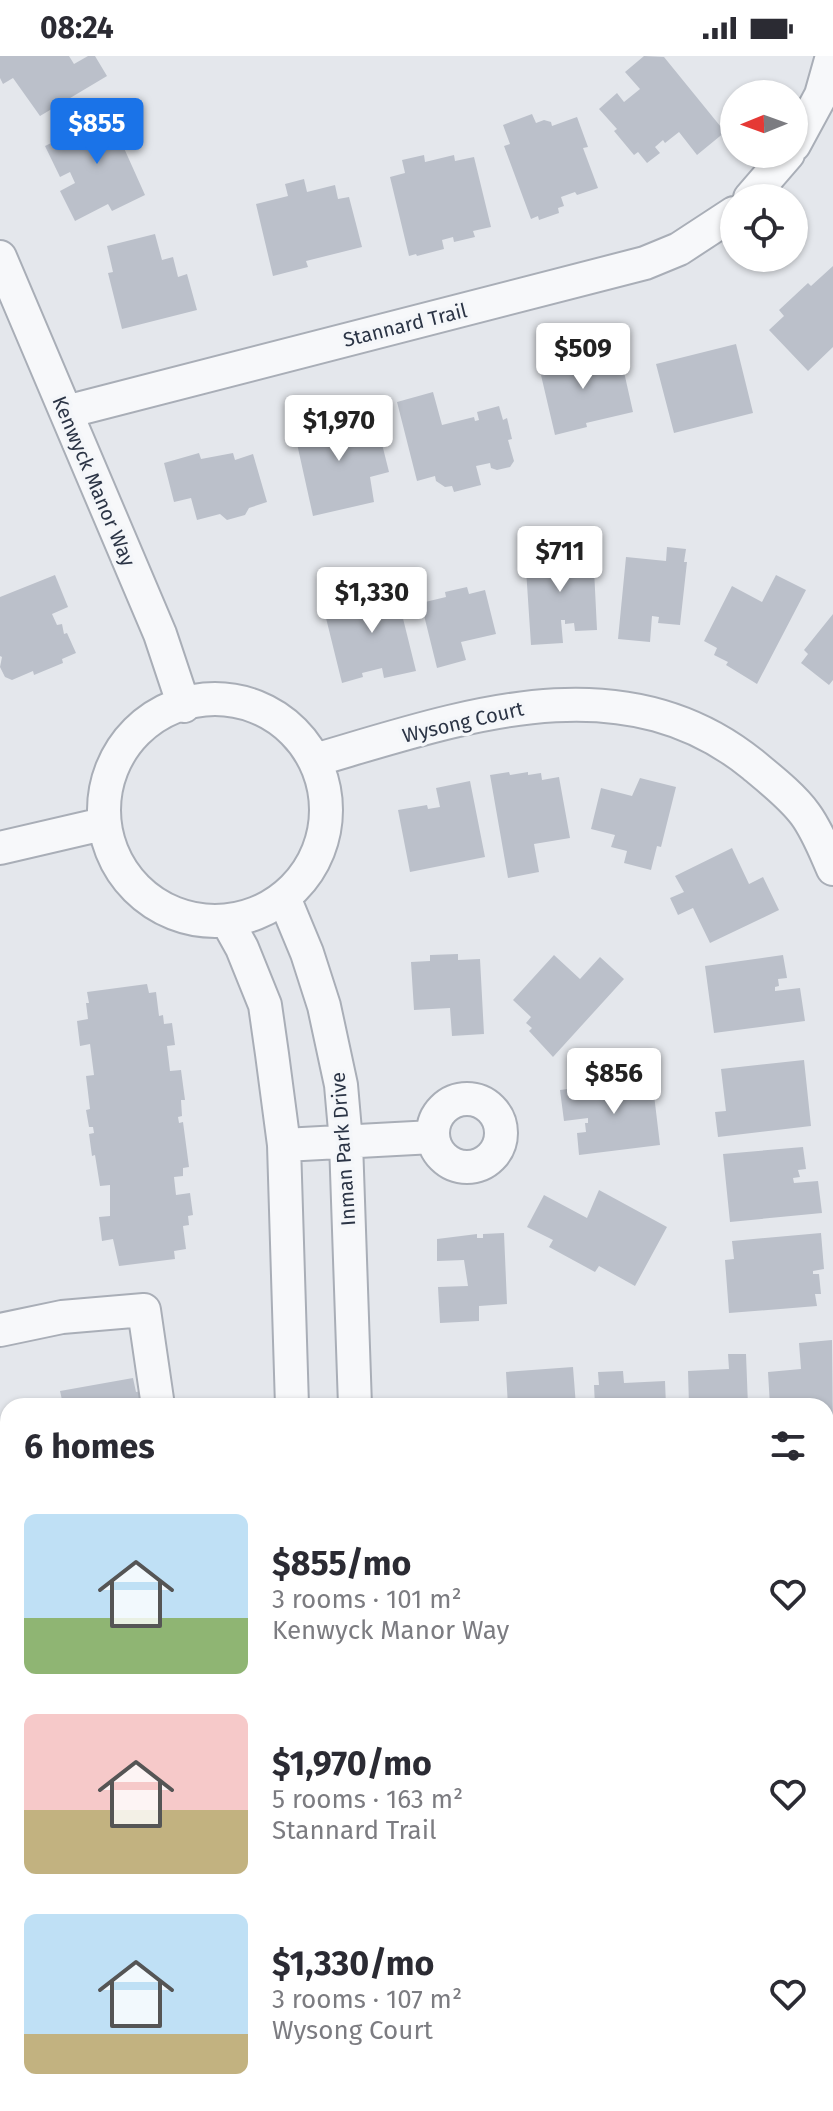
<!DOCTYPE html>
<meta charset="utf-8">
<style>
body{margin:0;font-family:"Fira Sans",sans-serif;background:#f2f2f3;color:#2b2b33;height:100vh;display:flex;flex-direction:column;font-size:30px;white-space:nowrap}
*{box-sizing:border-box;margin:0}
p{font-size:26px;color:#7c7c81}
.icon{flex:none;width:44px;height:44px;fill:none;stroke:currentColor;stroke-width:2;stroke-linecap:round;stroke-linejoin:round}
.map{position:relative;flex:1;overflow:hidden}
.details{position:absolute;left:0px;top:1342px;width:834px;height:714px;display:flex;flex-direction:column;background:#fff;border-radius:24px 24px 0 0;box-shadow:0 2px 6px #0004}
.details>*{flex:none}
.needle{width:52px;rotate:269deg}
.controls{position:absolute;left:720px;top:24px;display:grid;gap:16px}
.controls a{display:grid;place-items:center;width:88px;height:88px;border-radius:50%;background:#fff;box-shadow:0 2px 6px #0004;font-size:40px}
.price{position:absolute;translate:-50% -68px;padding:0 18px;border-radius:8px;background:#fff;color:#222;font-size:26px;line-height:52px;filter:drop-shadow(0 2px 4px #0008)}
.price::after{content:'';position:absolute;left:50%;top:48px;width:24px;height:18px;margin-left:-12px;background:inherit;clip-path:polygon(0 0,100% 0,50% 100%)}
.price.current{background:#1a73e8;color:#fff}
ul{padding:0;list-style:none}
li{display:flex;align-items:center;gap:24px;height:200px;padding:0 24px}
li span{display:grid;place-items:center;flex:none;width:224px;height:160px;border-radius:12px;color:#555}
li>.icon{margin-inline-start:auto}
span .icon{width:96px;height:96px;fill:#fffc;stroke-width:1}
li b{font-size:34px}
h2{display:flex;justify-content:space-between;align-items:center;height:96px;padding:0 24px;font-size:34px}
.status{display:flex;justify-content:space-between;align-items:center;height:56px;padding:0 40px;background:#fff;direction:ltr}
.status svg{height:22px;fill:currentColor}
.map>svg:first-child{display:block}
.building{fill:#bbc0ca}
.lines{fill:none;stroke-linecap:round;stroke-linejoin:round}
.street-casing{stroke:#a9aeb7;stroke-width:36}
.street{stroke:#f7f8fa;stroke-width:32}
.labels{text-anchor:middle;stroke-width:7;stroke-linejoin:round;paint-order:stroke}
.street-label{font-size:20px;fill:#2b3445;stroke:#f4f6f9}
</style>
<div class="status"><b>08:24</b><svg viewBox="0 0 49 12"><path d="M0 12V9h3v3zM5 12V6h3v6zM10 12V3h3v9zM15 12V0h3v12zM26 1h20v11H26zM47 4h2v5h-2z"/></svg></div>
<div class="map">
<svg width="833" height="2055" viewBox="0 0 833 2055">
<rect width="100%" height="100%" fill="#e4e7ec"/>
<!-- building -->
<path class="building" d="M0 0H69L74 8 88 0H95L107 20 40 60 13 22 3 28 0 22Z
M644 0 664 1 725 76 697 99 679 76 665 87 663 84 655 91 660 97 647 107 638 96 634 99 614 75 617 73 599 53 617 37 624 46 640 33 625 16Z
M123 52 134 74 119 81 145 139 112 155 108 148 75 165 60 135 75 127 70 116 60 121 45 90Z
M532 58 536 67 544 64 551 66 552 70 577 61 588 91 583 92 598 132 577 139 575 136 561 141 564 150 558 152 559 157 539 164 538 160 531 163 504 90 510 88 503 69Z
M424 99 425 106 454 99 455 105 474 101 491 171 473 175 475 181 454 186 453 181 442 184 444 193 417 200 416 198 409 200 390 121 405 117 402 104Z
M304 123 307 136 335 129 338 143 349 141 362 191 306 205 308 211 273 220 256 148 288 140 285 128Z
M155 178 162 204 173 201 178 221 187 218 197 254 122 273 108 217 113 216 107 190Z
M833 210V291L808 315 769 274 784 260 779 254 808 227 811 230Z
M736 288 753 357 674 377 656 308Z
M570 295 574 309 603 302 605 311 622 307 633 356 586 367 587 371 555 379 537 302Z
M433 336 442 369 474 361 475 365 479 364 477 356 499 350 503 364 507 362 512 383 508 384 514 405 510 411 497 414 491 412 490 407 476 410 481 429 454 436 452 430 445 431 436 425 435 420 417 425 397 346Z
M322 359 323 376 376 364 389 416 370 421 374 446 313 460 292 365Z
M199 397 201 403 233 397 235 404 253 398 267 446 249 452 245 459 227 464 220 458 197 464 191 442 174 446 164 407Z
M667 491 686 493 684 506H687L680 569 658 567 659 561 652 560 650 586 618 583 626 501 666 505Z
M593 493 597 574 575 575 574 567 565 568V564H561L563 587 531 589 525 498Z
M55 519 68 551 52 558 57 569 62 568 64 578 67 577 76 597 62 603 63 607 34 619 33 615 12 624 5 621 0 611 2 601 0 600V541Z
M776 519 806 534 757 628 726 609 728 606 714 599 717 592 704 585 732 530 762 546Z
M393 522 416 615 384 622 382 612 362 617 363 621 342 627 326 562 348 556 345 546 364 542 361 530Z
M467 531 469 538 485 534 496 578 461 586 466 604 437 612 421 547 446 541 445 536Z
M833 558V624L829 629 801 607 808 598 804 594Z
M509 716 510 719 528 716V719L541 717 542 724 559 721 570 782 534 788 539 816 508 822 490 719Z
M640 722 676 731 661 791 657 790 651 814 624 807 627 795 611 791 615 779 591 773 601 732 632 740Z
M470 725 485 801 410 816 398 754 427 749 428 753 440 751 436 732Z
M732 792 749 828 763 821 779 854 710 887 693 852 678 859 670 842 684 836 675 820Z
M458 898V904L480 903 484 978 452 980 450 952 414 954 411 906 430 905V899Z
M554 899 580 923 600 901 624 923 553 1001 529 975 532 972 526 967 531 961 513 944Z
M783 899 787 922 778 923 779 930 775 931V935L800 932 805 965 714 977 705 910Z
M147 928 149 937 156 936 159 960 163 959 164 968 172 967 175 989 167 990 170 1015 181 1014 185 1044H181L182 1060 178 1061 179 1067 183 1066 189 1111 183 1112V1120L174 1121 176 1139 190 1137 193 1159 188 1160 189 1169 183 1170 186 1193 174 1195 175 1203 119 1210 113 1183 102 1185 99 1161 110 1160V1129L100 1130 95 1099 92 1100 89 1078 94 1077 93 1071H89L86 1054 90 1053 86 1020 94 1019 90 988 80 990 77 965 88 963 86 947H89L87 936Z
M804 1004 811 1070 718 1081 715 1056 726 1055 721 1013Z
M652 1022 660 1089 579 1099 577 1077 586 1076 585 1067H588V1062L564 1065 560 1034Z
M803 1091 806 1113 798 1114 800 1121 793 1122 794 1127 818 1125 822 1157 730 1166 723 1098Z
M599 1134 667 1171 635 1230 599 1210 595 1216 549 1191 553 1184 527 1171 544 1139 587 1162Z
M504 1177 507 1248 479 1250V1265L440 1267 438 1231 468 1230 464 1204 437 1205V1183L477 1178V1182H483V1178Z
M821 1177 824 1213 813 1215V1218H819L821 1238H815L817 1250 729 1257 725 1204 734 1203 732 1185Z
M832 1284 833 1383 826 1384V1350H770L768 1316 801 1313 799 1287Z
M728 1298H746L748 1350H689L688 1315 729 1313Z
M573 1311 576 1350H508L506 1316Z
M623 1315 624 1327 665 1325 666 1350H595L594 1329H599L598 1316Z
M133 1322 136 1336 147 1334 150 1350H51L50 1346 62 1344 60 1335Z
M481 1346V1350H439V1348Z
M8 1381V1480L5 1481V1478L0 1479V1383Z
M831 1504 833 1529 826 1530V1505Z
M833 1553V1606H826V1554Z
M826 1644H833V1706H826Z
M8 1651V1708L0 1702V1662Z
M826 1734H833V1800H826Z
M826 1815H833V1877L826 1878Z
M826 1894H833V1958H826Z
M833 1984V2043H826V1985Z
M155 2048H251L249 2055H164L154 2052Z
M501 2048H548L549 2050 521 2053 522 2055H501Z"/>
<g class="lines">
<defs>
<path id="street" d="M794 89 821 39 832 0
M750 142 788 98
M0 201 160 578 184 650
M66 356 645 207 679 193 734 157
M104 754a111 111 0 1 1 222 0a111 111 0 1 1-222 0Z
M315 704C459 662 621 602 752 708 770 723 792 740 805 758 817 774 825 795 833 813
M0 792 103 768
M285 844 307 897 324 950 341 1029 346 1086 355 1350
M227 865 242 892 265 949 272 998 284 1089 292 1350
M433 1077a34 34 0 1 1 68 0a34 34 0 1 1-68 0Z
M284 1089 433 1081
M0 1274 62 1261 144 1254 158 1350
M826 1440 833 1439
M0 1539 8 1537
M0 1750 8 1742
M0 2048 36 2055
M369 2055 370 2048
M430 2055 431 2048"/>
</defs>
<!-- street casing -->
<use href="#street" class="street-casing"/>
<!-- street -->
<use href="#street" class="street"/>
</g>
<g class="labels">
<!-- street labels -->
<g class="street-label">
<text transform="translate(405 269) rotate(-14)" y="7">Stannard Trail</text>
<text transform="translate(94 425) rotate(67)" y="7">Kenwyck Manor Way</text>
<text transform="translate(463 666) rotate(-13)" y="7">Wysong Court</text>
<text transform="translate(343 1093) rotate(-94)" y="7">Inman Park Drive</text>
</g>
</g>
</svg>
<div class="controls">
<a><svg class="needle" viewBox="-14 -14 28 28"><path d="M0-13l5 13h-10z" fill="#e53935"/><path d="M0 13l5-13h-10z" fill="#7c7c81"/></svg></a>
<a><svg class="icon" aria-label="locate" viewBox="0 0 24 24"><circle cx="12" cy="12" r="6"/><path d="M12 2v4M12 18v4M2 12h4M18 12h4"/></svg></a>
</div>
<b class="price current" style="left:97px;top:110px">$855</b>
<b class="price" style="left:583px;top:335px">$509</b>
<b class="price" style="left:339px;top:407px">$1,970</b>
<b class="price" style="left:560px;top:538px">$711</b>
<b class="price" style="left:372px;top:579px">$1,330</b>
<b class="price" style="left:614px;top:1060px">$856</b>
<section class="details">
<h2>6 homes<svg class="icon" aria-label="filters" viewBox="0 0 24 24"><path d="M4 7h16M4 17h16"/><circle cx="9" cy="7" r="2"/><circle cx="15" cy="17" r="2"/></svg></h2>
<ul>
<li><span style="background:linear-gradient(#bfe0f5 65%,#8fb573 0)"><svg class="icon" aria-label="home" viewBox="0 0 24 24"><path d="M3 11l9-7 9 7M6 9v11h12V9"/></svg></span><div><b>$855/mo</b><p>3 rooms · 101 m²</p><p>Kenwyck Manor Way</p></div><svg class="icon" aria-label="heart" viewBox="0 0 24 24"><path d="M12 20l-8-8c-3-5 5-10 8-4 3-6 11-1 8 4z"/></svg></li>
<li><span style="background:linear-gradient(#f6c9c9 60%,#c2b280 0)"><svg class="icon" aria-label="home" viewBox="0 0 24 24"><path d="M3 11l9-7 9 7M6 9v11h12V9"/></svg></span><div><b>$1,970/mo</b><p>5 rooms · 163 m²</p><p>Stannard Trail</p></div><svg class="icon" aria-label="heart" viewBox="0 0 24 24"><path d="M12 20l-8-8c-3-5 5-10 8-4 3-6 11-1 8 4z"/></svg></li>
<li><span style="background:linear-gradient(#bfe0f5 75%,#c2b280 0)"><svg class="icon" aria-label="home" viewBox="0 0 24 24"><path d="M3 11l9-7 9 7M6 9v11h12V9"/></svg></span><div><b>$1,330/mo</b><p>3 rooms · 107 m²</p><p>Wysong Court</p></div><svg class="icon" aria-label="heart" viewBox="0 0 24 24"><path d="M12 20l-8-8c-3-5 5-10 8-4 3-6 11-1 8 4z"/></svg></li>
</ul>
</section>
</div>
